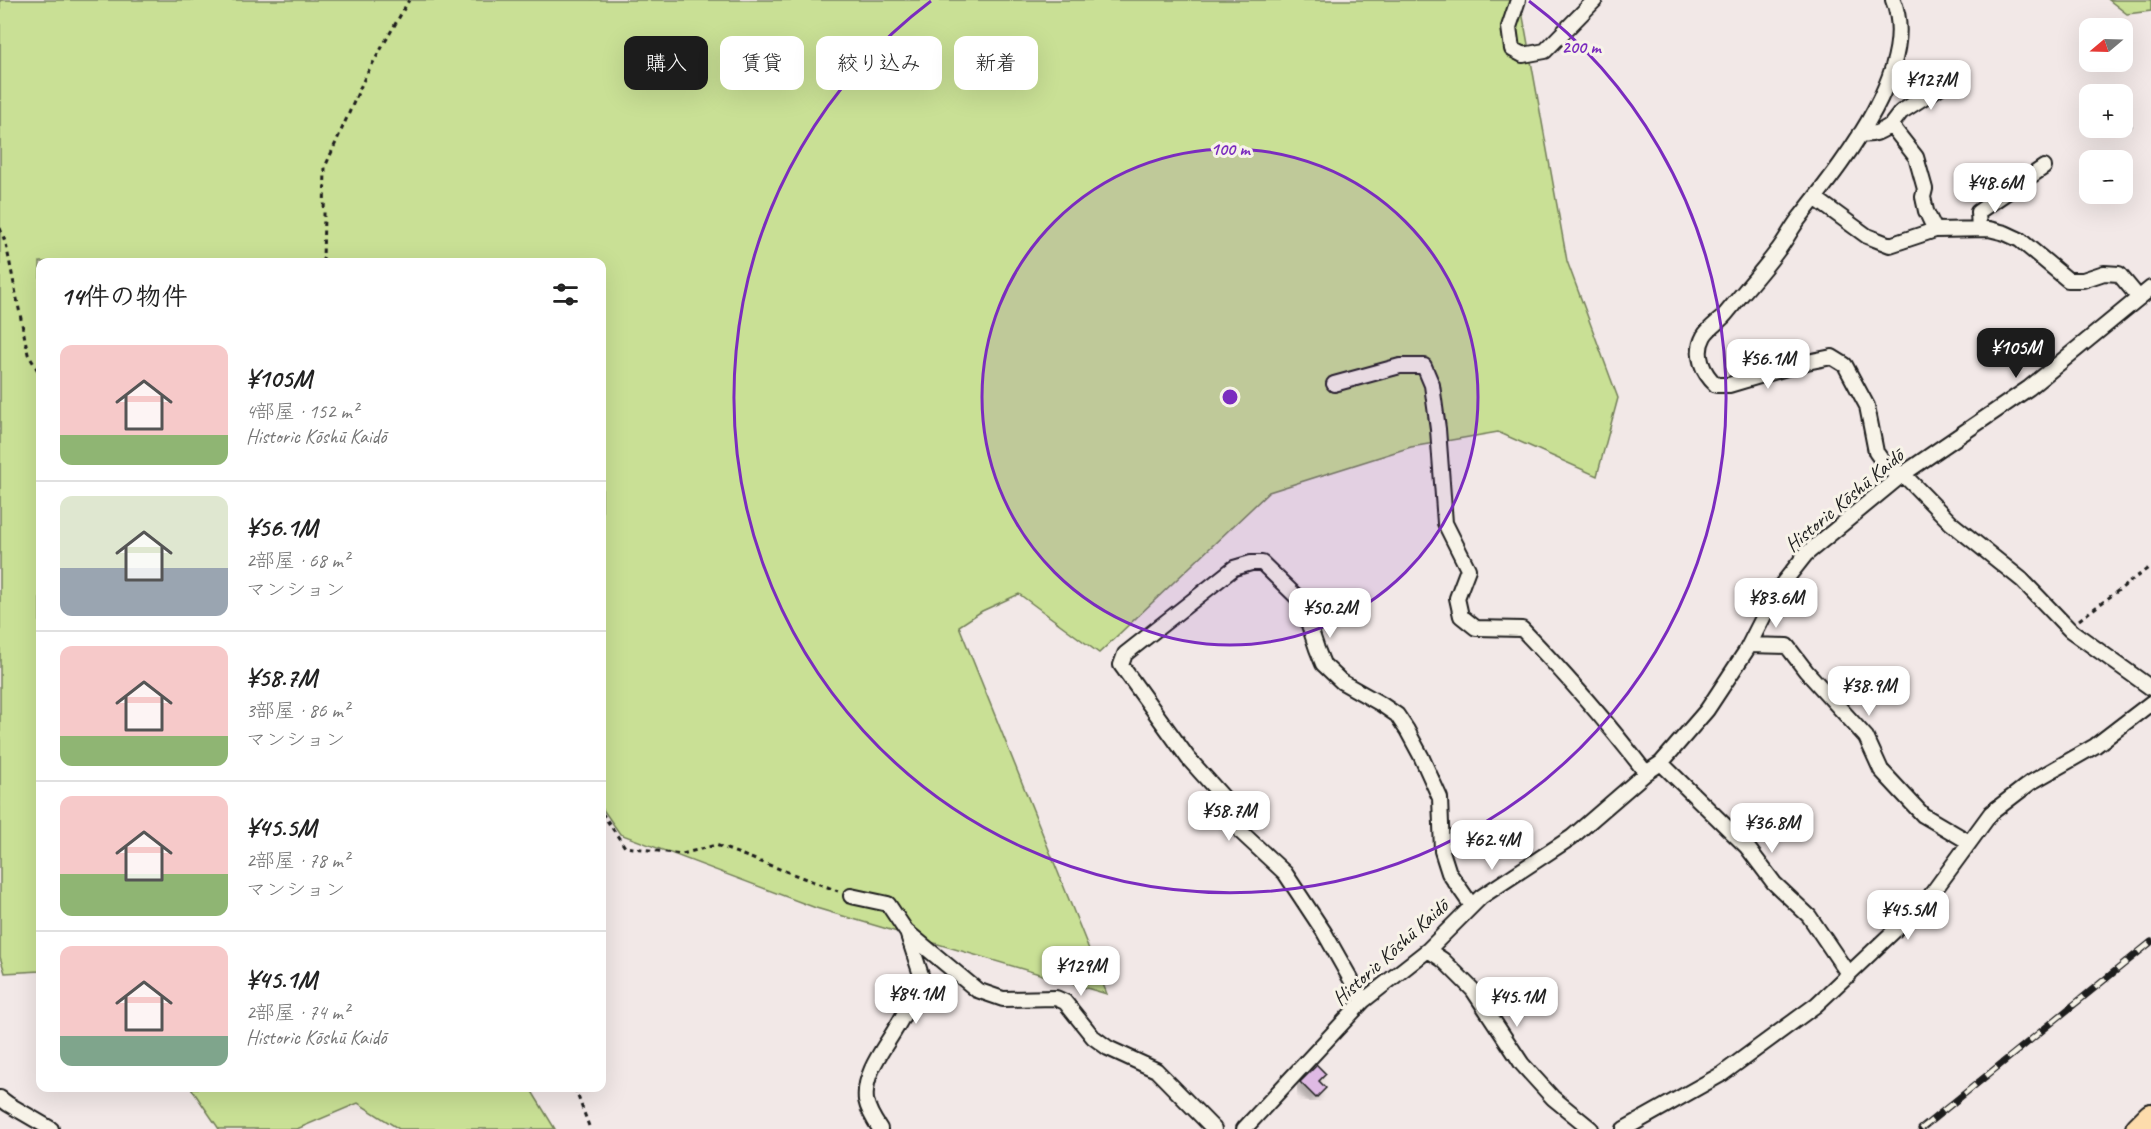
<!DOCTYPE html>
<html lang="ja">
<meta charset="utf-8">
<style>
body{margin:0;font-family:Caveat,"Klee One",sans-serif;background:#f6f6f6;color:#222;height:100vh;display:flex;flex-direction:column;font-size:22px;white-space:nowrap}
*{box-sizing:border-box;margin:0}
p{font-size:20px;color:#767676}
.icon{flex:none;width:33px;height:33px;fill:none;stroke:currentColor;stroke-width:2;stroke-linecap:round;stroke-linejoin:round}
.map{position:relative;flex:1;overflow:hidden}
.drawer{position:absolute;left:36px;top:258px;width:570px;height:834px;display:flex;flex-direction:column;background:#fff;border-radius:12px;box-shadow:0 6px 24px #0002}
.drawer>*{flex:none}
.guide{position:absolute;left:624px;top:36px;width:570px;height:54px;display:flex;gap:12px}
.needle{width:39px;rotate:251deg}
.buttons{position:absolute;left:2079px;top:18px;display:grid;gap:12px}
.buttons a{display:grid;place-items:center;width:54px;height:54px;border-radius:12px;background:#fff;box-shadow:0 6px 24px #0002;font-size:30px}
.price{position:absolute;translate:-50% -51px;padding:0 14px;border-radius:12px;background:#fff;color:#222;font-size:20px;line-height:39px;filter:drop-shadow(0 2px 3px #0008)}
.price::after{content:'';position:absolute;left:50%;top:36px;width:18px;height:14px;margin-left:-9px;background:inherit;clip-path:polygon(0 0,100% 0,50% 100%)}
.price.current{background:#1c1c1c;color:#fff}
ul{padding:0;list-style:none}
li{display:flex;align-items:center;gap:18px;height:150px;padding:0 24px}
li+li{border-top:2px solid #e0e0e0}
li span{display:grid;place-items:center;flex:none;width:168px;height:120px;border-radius:12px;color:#555}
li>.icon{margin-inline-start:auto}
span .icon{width:72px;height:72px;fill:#fffc;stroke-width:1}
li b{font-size:26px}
h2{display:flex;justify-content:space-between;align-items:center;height:72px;padding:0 24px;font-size:26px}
.pill{padding:0 21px;border-radius:12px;background:#fff;box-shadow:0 6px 24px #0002;font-size:21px;line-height:54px}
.pill.current{background:#1c1c1c;color:#fff}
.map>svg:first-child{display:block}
.green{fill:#c9e095;stroke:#727e58;stroke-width:1.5}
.building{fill:#dfbae4;stroke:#1c1c1c;stroke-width:1.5;filter:url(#shadow)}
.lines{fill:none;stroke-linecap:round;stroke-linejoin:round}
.street-casing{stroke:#1c1c1c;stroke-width:18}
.highway-casing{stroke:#1c1c1c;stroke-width:30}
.path{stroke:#1c1c1c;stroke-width:3;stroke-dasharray:4.5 4.5;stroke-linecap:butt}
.street{stroke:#f7f3e8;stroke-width:14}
.highway{stroke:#fddcac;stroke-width:26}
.rail-casing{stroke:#1c1c1c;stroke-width:7}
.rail{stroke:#f7f3e8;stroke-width:4.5;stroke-dasharray:14;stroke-linecap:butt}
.ring{fill:none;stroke:#7b2cbf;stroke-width:3}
.labels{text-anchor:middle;stroke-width:6;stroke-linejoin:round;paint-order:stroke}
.street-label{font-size:21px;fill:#1c1c1c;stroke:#f7f3e8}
.centre{fill:#7b2cbf;stroke:#f7f3e8;stroke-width:3}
.ring-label{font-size:18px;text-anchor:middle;font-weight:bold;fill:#7b2cbf;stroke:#f7f3e8;stroke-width:6;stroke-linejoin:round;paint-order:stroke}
</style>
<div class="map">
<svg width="2151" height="1129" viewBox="0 0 2151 1129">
<defs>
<filter id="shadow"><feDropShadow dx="-5.5" dy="5.5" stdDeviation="3" flood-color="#0004"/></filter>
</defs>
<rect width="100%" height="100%" fill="#f2e8e7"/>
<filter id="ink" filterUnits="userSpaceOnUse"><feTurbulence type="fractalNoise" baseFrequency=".0167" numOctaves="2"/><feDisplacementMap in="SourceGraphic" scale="12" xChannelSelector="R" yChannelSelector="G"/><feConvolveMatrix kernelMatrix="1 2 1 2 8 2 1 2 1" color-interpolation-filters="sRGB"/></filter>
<g filter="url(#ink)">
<!-- green -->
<path class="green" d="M0 0H1520L1567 261 1618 398 1597 476 1498 432 1411 447 1269 492 1099 653 1019 594 982 611 959 626 1107 994 816 908 620 834 602 808V262H40V971L5 973 0 957Z
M2109 0H2151V11L2127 14Z
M191 1088H530L555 1129H399L358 1103 297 1129H219Z"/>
<!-- building -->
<path class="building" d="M1317 1065 1326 1074 1319 1081 1326 1088 1316 1098 1300 1082Z"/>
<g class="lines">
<defs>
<path id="street" d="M1518 0 1509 27 1512 49 1523 55 1545 51 1595 0
M1893 0C1921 67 1840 166 1801 216 1792 227 1786 240 1778 250 1767 265 1755 279 1743 293 1736 301 1730 309 1723 317 1717 323 1708 329 1704 336 1694 354 1703 373 1716 385H1729L1807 362 1832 357 1845 365 1867 406 1876 452 1888 469 1903 474 1951 523 2022 580 2070 630 2151 688
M1891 125 1901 112 1954 78
M1860 134C1873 136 1880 132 1891 125L1916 157 1925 189 1923 197 1926 211 1935 230
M1815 198 1867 236 1890 245 1935 230 1989 229 2005 233 2020 240 2068 280H2083L2104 273 2119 274 2139 298
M1979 229 1978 212 2044 167
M1334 384 1400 366H1424L1432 385 1438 429 1445 523 1468 569 1457 598 1461 616 1476 628 1522 629C1566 675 1608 723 1646 773
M1749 645 1787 646 1806 671 1866 737 1881 770 1923 815 1969 842
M1661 763 1747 847 1774 883 1809 916 1849 975
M851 896 888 904 906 931 977 990 1003 999 1056 998 1065 1002 1093 1037 1108 1048 1156 1070 1214 1129
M1428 950 1443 960 1473 990 1522 1064 1553 1098 1591 1129
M1363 1001 1324 932 1285 873 1242 833 1231 806 1188 758 1121 665 1125 654 1234 568 1251 563H1262L1301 601 1317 649 1323 664 1342 682 1381 704 1397 715 1407 730 1421 756 1440 798 1442 851 1449 873 1472 906
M0 1098 8 1104 51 1129
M880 1129C874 1120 868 1110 866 1100 863 1073 884 1049 896 1028 906 1012 914 995 922 978L907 932
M1244 1129 1363 1001 1428 950 1481 897 1572 837 1646 773 1661 763 1707 710 1746 651 1776 592 1806 554 1903 474 2029 388 2151 288
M1624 1129 1722 1074 1816 1005 1928 899 1991 813 2030 783 2095 746 2151 703"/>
<path id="highway" d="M2139 1129 2151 1117"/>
</defs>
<!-- street casing -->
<use href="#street" class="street-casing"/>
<!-- highway casing -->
<use href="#highway" class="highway-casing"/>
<!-- path -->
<path class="path" d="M2122 120 2132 127
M0 228 6 244 28 354 40 374
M323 262 325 167 365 77 409 0
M2079 620 2151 566
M602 813 625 847 682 854 716 845 838 891
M575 1088 590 1129"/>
<!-- street -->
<use href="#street" class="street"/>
<!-- highway -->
<use href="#highway" class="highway"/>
<defs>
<path id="rail" d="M1921 1129 2151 942"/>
</defs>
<!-- rail casing -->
<use href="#rail" class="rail-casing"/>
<!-- rail -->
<use href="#rail" class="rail"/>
</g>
</g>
<!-- distance rings -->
<circle cx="1230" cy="397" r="248" fill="#7b2cbf" fill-opacity=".12"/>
<g class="ring">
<circle cx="1230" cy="397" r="248"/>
<path d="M1529 1A496 496 0 1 1 931 1"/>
</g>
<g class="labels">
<!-- street labels -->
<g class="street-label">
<text transform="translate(1844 500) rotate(-40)" y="7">Historic Kōshū Kaidō</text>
<text transform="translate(1390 952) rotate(-42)" y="7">Historic Kōshū Kaidō</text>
</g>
</g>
<circle cx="1230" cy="397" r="9" class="centre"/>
<g class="ring-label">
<text x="1581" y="53">200 m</text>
<text x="1230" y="155">100 m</text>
</g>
</svg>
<div class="buttons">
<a><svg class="needle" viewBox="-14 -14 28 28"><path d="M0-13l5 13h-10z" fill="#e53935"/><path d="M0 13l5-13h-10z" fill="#767676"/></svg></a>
<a>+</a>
<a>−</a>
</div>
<b class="price" style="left:1931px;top:111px">¥127M</b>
<b class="price" style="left:1995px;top:214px">¥48.6M</b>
<b class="price current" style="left:2016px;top:379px">¥105M</b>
<b class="price" style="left:1768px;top:390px">¥56.1M</b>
<b class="price" style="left:1776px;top:629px">¥83.6M</b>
<b class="price" style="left:1330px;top:639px">¥50.2M</b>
<b class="price" style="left:1869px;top:717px">¥38.9M</b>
<b class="price" style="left:1229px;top:842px">¥58.7M</b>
<b class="price" style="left:1772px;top:854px">¥36.8M</b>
<b class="price" style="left:1492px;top:871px">¥62.4M</b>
<b class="price" style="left:1908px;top:941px">¥45.5M</b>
<b class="price" style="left:1081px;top:997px">¥129M</b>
<b class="price" style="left:916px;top:1025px">¥84.1M</b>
<b class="price" style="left:1517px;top:1028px">¥45.1M</b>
<div class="guide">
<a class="pill current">購入</a>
<a class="pill">賃貸</a>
<a class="pill">絞り込み</a>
<a class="pill">新着</a>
</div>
<section class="drawer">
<h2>14件の物件<svg class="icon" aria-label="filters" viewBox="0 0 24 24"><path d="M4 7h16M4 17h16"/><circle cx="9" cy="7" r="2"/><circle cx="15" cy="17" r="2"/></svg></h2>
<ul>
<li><span style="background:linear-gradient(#f6c9c9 75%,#8fb573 0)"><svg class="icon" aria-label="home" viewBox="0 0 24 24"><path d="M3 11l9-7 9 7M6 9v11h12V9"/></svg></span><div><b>¥105M</b><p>4部屋 · 152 m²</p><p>Historic Kōshū Kaidō</p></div></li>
<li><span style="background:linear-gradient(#dfe7d0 60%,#9aa5b1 0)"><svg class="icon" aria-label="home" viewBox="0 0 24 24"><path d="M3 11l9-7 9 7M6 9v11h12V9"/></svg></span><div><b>¥56.1M</b><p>2部屋 · 68 m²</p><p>マンション</p></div></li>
<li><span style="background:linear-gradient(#f6c9c9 75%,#8fb573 0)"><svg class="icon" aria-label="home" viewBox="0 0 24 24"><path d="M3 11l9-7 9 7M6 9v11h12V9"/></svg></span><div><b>¥58.7M</b><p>3部屋 · 86 m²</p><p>マンション</p></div></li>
<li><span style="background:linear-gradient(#f6c9c9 65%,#8fb573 0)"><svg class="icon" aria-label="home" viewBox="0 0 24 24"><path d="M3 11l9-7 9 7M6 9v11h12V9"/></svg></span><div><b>¥45.5M</b><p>2部屋 · 78 m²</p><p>マンション</p></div></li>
<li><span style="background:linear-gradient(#f6c9c9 75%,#7fa58c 0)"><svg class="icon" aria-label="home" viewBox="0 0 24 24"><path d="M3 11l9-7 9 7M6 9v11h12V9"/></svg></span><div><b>¥45.1M</b><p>2部屋 · 74 m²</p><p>Historic Kōshū Kaidō</p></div></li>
</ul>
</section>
</div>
